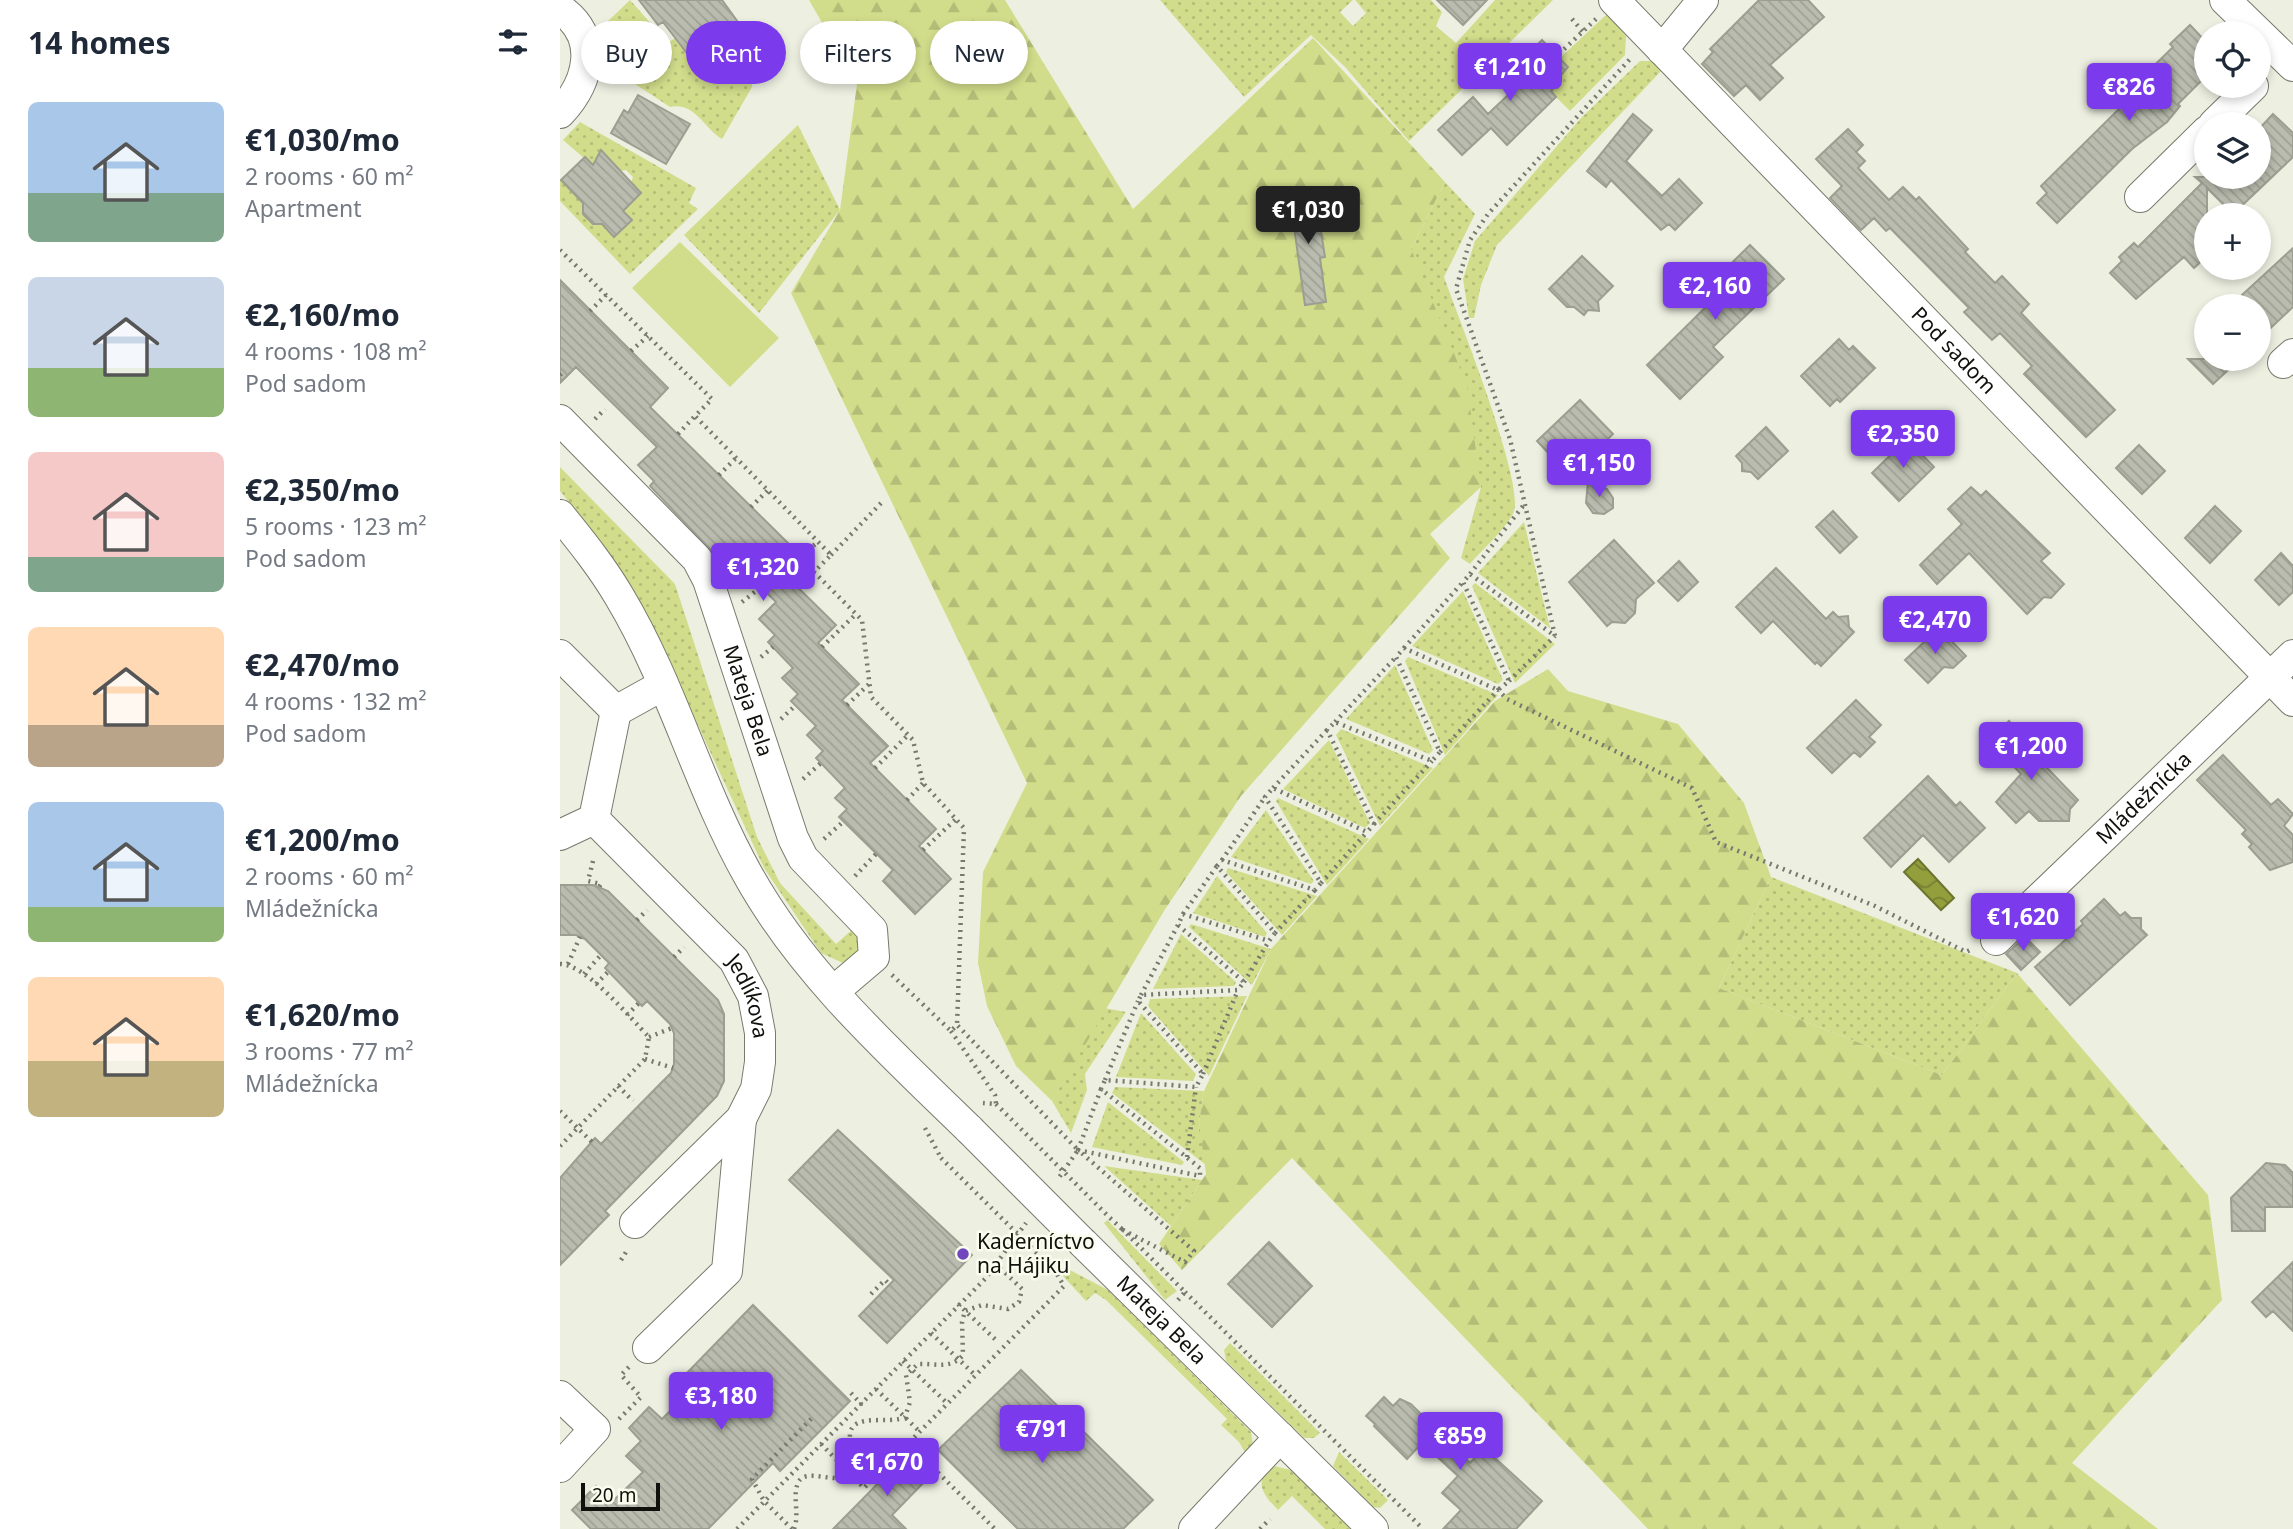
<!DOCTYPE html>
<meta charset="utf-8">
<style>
body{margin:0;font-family:"Noto Sans",sans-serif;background:#f2f2f3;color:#1f2937;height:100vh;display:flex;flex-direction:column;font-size:26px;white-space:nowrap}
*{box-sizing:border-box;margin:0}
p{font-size:23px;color:#747a83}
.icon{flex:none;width:38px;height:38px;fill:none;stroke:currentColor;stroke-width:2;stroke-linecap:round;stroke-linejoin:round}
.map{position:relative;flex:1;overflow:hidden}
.drawer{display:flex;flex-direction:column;background:#fff;width:560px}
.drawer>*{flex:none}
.hud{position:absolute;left:21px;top:21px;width:665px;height:63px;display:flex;gap:14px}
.buttons{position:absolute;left:1634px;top:21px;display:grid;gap:14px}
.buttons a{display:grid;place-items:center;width:77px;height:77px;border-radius:50%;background:#fff;box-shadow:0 4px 10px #0003;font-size:35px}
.scale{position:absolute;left:21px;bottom:18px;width:79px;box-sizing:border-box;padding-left:7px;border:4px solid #10110c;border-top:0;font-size:19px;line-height:24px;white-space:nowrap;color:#10110c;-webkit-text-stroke:5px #fafdee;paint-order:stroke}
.price{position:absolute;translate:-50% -60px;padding:0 16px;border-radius:7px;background:#7c3aed;color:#fff;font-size:23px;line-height:46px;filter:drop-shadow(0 2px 4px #0008)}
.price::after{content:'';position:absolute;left:50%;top:42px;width:21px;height:16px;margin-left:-10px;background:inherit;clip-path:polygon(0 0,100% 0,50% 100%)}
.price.current{background:#222;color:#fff}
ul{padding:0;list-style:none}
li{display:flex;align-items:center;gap:21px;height:175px;padding:0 28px}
li span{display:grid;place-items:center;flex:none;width:196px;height:140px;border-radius:10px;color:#555}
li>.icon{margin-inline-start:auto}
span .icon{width:84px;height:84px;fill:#fffc;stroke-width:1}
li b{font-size:30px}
h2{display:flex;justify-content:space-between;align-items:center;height:84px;padding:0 28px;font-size:30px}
.tag{padding:0 24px;border-radius:32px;background:#fff;box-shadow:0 4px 10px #0003;font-size:24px;line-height:63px}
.tag.current{background:#7c3aed;color:#fff}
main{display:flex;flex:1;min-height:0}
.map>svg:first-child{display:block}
.green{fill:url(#green-dots)}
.forest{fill:url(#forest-firs)}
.pitch{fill:#d2dd8b}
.water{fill:url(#water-waves);stroke:#6c742e;stroke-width:2}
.building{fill:url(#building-back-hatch);stroke:#9b9e90;stroke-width:2}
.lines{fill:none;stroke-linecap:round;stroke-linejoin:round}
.street-casing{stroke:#787a6d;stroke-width:32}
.path{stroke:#77796f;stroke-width:4.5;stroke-dasharray:2 5;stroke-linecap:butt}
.street{stroke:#fff;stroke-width:30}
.street-bridge-casing{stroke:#787a6d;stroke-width:32;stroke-linecap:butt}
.path-bridge{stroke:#77796f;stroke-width:4.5;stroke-dasharray:2 5;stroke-linecap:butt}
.street-bridge{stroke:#fff;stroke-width:30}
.poi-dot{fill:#6f46be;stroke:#fafdee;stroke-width:2.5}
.labels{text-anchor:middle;stroke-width:5;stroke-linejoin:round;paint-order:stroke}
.street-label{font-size:21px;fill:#10110c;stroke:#fafdee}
.poi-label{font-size:21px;fill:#10110c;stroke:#fafdee;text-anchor:start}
</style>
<main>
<section class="drawer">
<h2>14 homes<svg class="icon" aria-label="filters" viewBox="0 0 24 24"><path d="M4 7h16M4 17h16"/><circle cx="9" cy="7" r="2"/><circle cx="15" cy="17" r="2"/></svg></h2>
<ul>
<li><span style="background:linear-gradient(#a9c7e8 65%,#7fa58c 0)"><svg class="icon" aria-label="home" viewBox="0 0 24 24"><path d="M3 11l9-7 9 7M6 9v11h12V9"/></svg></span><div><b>€1,030/mo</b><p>2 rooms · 60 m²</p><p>Apartment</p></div></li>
<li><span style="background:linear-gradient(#c9d6e8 65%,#8fb573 0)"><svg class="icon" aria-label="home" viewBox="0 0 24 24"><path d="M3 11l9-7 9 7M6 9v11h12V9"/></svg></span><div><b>€2,160/mo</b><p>4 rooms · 108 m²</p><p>Pod sadom</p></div></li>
<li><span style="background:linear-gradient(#f6c9c9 75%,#7fa58c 0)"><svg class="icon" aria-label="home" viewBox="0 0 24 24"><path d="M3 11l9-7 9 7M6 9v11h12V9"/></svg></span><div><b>€2,350/mo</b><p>5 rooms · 123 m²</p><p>Pod sadom</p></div></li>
<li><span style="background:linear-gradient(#ffd9b3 70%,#b9a48a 0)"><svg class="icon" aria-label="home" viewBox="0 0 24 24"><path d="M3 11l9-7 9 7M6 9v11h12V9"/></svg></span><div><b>€2,470/mo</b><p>4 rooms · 132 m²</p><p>Pod sadom</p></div></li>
<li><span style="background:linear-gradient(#a9c7e8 75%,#8fb573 0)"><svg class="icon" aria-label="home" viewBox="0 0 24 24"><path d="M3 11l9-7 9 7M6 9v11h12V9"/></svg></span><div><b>€1,200/mo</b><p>2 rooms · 60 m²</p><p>Mládežnícka</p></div></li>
<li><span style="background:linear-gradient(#ffd9b3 60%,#c2b280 0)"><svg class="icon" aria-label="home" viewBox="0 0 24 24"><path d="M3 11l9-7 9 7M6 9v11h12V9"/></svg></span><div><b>€1,620/mo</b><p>3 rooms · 77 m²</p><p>Mládežnícka</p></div></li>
</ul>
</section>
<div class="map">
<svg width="1733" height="1529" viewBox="0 0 1733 1529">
<defs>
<pattern id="green-dots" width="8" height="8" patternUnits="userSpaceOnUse" patternTransform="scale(1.75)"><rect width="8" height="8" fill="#d2dd8b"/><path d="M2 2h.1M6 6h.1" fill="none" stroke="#b3bd77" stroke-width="1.8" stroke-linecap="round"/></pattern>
<pattern id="forest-firs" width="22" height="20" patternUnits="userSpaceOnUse" patternTransform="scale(1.75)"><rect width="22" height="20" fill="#d2dd8b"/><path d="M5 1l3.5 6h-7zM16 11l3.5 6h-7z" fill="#b3bd77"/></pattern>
<pattern id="water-waves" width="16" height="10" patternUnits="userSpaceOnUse" patternTransform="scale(1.75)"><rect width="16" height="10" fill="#939e3c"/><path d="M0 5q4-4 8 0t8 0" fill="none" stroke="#777f31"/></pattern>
<pattern id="building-back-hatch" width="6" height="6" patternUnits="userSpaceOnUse" patternTransform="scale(1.75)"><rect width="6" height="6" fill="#b9bcae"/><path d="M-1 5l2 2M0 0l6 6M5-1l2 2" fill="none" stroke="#9ea194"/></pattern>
</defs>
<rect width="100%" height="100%" fill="#edf0e1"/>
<!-- green -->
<path class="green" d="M70 0 94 27 67 47 46 23Z
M600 0H793L780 12 793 26 806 13 795 0H871L882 12 876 26 896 43 935 0H993L849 141 785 67 751 35 684 97Z
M1047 14 1066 36 1065 55 1010 111 995 96 983 93 1001 81V75L1008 67 1000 58Z
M188 27 211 57 193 70 192 87 162 139C145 129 134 101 110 107L75 84 78 49 87 42 95 52 115 38 136 64Z
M1080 61H1093L1102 70 937 245 921 285 914 318H909L903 279 915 241 1021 118Z
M20 122 136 188 129 203 138 209 70 274 0 201V179L26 206 23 214 33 224 40 221 55 236 72 220 63 211 81 193 71 182 73 177 66 170 61 171 50 161 39 171 3 140Z
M238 125 280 210 199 313 124 235Z
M885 182 915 214 884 277C898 317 964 480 954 511 949 526 921 551 910 564L901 558 921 487 851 249Z
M0 467 115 584 197 837 220 883 276 944 294 928 299 942 296 956 285 964 261 953 204 868 84 609 35 534 0 491Z
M964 522 990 628 918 573Z
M915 583 995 644 955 683 912 586Z
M903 591 943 680 938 684 852 646Z
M848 657 938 695 885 755 845 661Z
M835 665 873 750 869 754 786 719Z
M781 729 873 768 820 826 776 735Z
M769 740 810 823 805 828 723 789Z
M718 798 809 839 767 885 716 801Z
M706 810 754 881 751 884 671 857Z
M668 868 757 896 722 935 666 872Z
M657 876 707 933 705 937 633 913Z
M1211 877 1457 973 1382 1075 1159 988Z
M631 924 711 949 692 985 629 927Z
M621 934 676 982 674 986 593 989Z
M687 996 649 1076 588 1006 590 999Z
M544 1008 566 1012 525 1074 527 1090 511 1133 492 1101Z
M581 1013 636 1074 633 1081 556 1077Z
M555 1087 644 1091 639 1122 646 1165 552 1093Z
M548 1102 624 1162 622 1165 532 1147Z
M544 1166 642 1180 611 1226Z
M547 1220 617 1291 605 1300 544 1223Z
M508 1269 548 1290 691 1432 693 1445 687 1456 679 1442 661 1425 667 1419 546 1300 535 1293 526 1301 502 1275Z
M670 1343 760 1433 754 1438H744L666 1361 664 1350Z
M779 1452 828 1500 820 1508 813 1507 773 1466Z
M714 1466 731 1470 791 1529H765L732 1496 718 1510C703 1495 692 1480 714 1466Z"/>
<!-- forest -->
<path class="forest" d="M249 0H445L573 209 753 38 885 182 851 249 907 385 921 487 870 534 890 558 681 796 604 911 492 1101 456 1066 427 1006 418 963 423 872 467 783 231 293 280 210 297 84Z
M988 669 1008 691 1118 724 1184 803 1211 877 1159 988 1382 1075 1457 973 1648 1195 1662 1300 1512 1463 1598 1529H1088L732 1158 622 1270 599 1244 646 1174 639 1122 644 1091 711 949 935 701Z"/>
<!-- pitch -->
<path class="pitch" d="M120 242 219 338 170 387 72 288Z"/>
<!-- water -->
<path class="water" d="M1358 859 1394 898 1381 910 1344 872Z"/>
<!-- building -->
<path class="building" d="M79 0H162L183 29 136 65 103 22 98 25Z
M877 0H927L903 25Z
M1199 0H1248L1264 17 1210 65 1223 78 1200 100 1186 85 1174 96 1142 64 1153 52 1150 49Z
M1630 25 1647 43V75L1618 104 1620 106 1607 122 1572 149 1497 223 1477 203 1487 193 1481 186 1564 104 1560 99 1613 47 1610 44Z
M982 40 1008 67 1001 75V81L991 91 996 97 947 145 931 128 902 155 878 130 913 97 928 114 967 77 956 66Z
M78 95 130 124 106 164 51 133 64 110 68 113Z
M1073 114 1092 130 1066 161 1102 196 1119 179 1142 203 1115 230 1109 224 1101 230 1051 180 1046 187 1027 171Z
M1713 114 1733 133V157L1673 214 1647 188V256L1634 268 1624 257 1576 299 1550 273 1562 261 1559 257 1574 243 1578 247 1642 183 1635 177H1699V129Z
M1288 129 1303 145 1296 152 1305 161 1298 168 1329 200 1343 187 1356 200 1359 197 1408 249 1405 252 1435 283 1442 276 1469 304 1461 313 1555 410 1526 437 1464 374 1472 366 1440 333 1432 340 1404 312 1409 308 1330 228 1326 231 1314 218 1301 230 1270 198 1282 186 1256 159Z
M41 150 81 193 63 211 72 220 54 237 42 224H33L23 214V203L1 180 25 157 33 165Z
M749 188 761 232 765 257 760 258 766 302 745 305 729 191Z
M1190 245 1224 279 1153 347 1163 357 1120 399 1087 365 1157 296 1147 287Z
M1733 248V307L1699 339V306H1670Z
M1022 256 1053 286 1038 301 1039 311 1028 310 1024 315 1014 307H1007L989 289Z
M0 280 108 388 90 407 228 543 211 561 276 625 258 643 299 684 282 700 328 746 310 763 376 829 359 846 391 879 355 914 323 881 333 870 279 817 287 809 275 798 285 788 256 758 263 751 247 735 256 726 231 701 238 694 222 678 233 668 208 642 215 635 199 619 216 602 177 563 170 570 90 486 94 481 78 465 97 447 16 367 0 383Z
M1279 339 1289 350 1293 346 1315 368 1280 402 1277 399 1270 406 1241 376Z
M1628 359H1680L1653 384Z
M1020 400 1053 434 1010 476 977 441Z
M1206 427 1228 451 1198 479 1191 472 1182 471V463L1176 456Z
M1347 439 1374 467 1339 501 1312 473Z
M1579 445 1605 471 1582 494 1556 468Z
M1028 482 1047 489 1053 498V508L1044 514 1033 513 1026 503Z
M1411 487 1421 496 1426 491 1490 553 1481 561 1504 584 1491 598 1484 597 1467 614 1409 553 1377 584 1360 565 1402 524 1388 509Z
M1655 506 1681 531 1650 563 1625 538Z
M1273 511 1297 537 1280 553 1256 527Z
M1054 540 1094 583 1076 599 1075 613 1065 623 1052 622 1047 626 1009 582Z
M1721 553 1733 566V592L1719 605 1695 580Z
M1119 561 1138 582 1118 601 1098 581Z
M1216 568 1266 619 1273 612 1278 617 1288 616 1289 627 1294 632 1261 666 1257 662 1255 664 1213 621 1201 633 1176 607Z
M1379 628 1406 656 1393 668 1384 667 1368 683 1345 660Z
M1296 700 1321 725 1309 737 1315 742 1300 757 1294 752 1272 773 1247 748Z
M1449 721 1468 742 1465 745 1518 800 1510 809 1509 821H1479L1469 811 1456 823 1436 802 1461 774 1429 740Z
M1663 755 1711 805 1718 799 1733 814 1724 826 1733 835V862L1710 870 1689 847 1692 844 1682 834 1686 830 1637 780Z
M1368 776 1396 806 1400 802 1425 828 1389 862 1363 835 1331 867 1304 838Z
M0 885H33L48 891 158 1000 164 1014V1081L157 1096 45 1211 49 1215 0 1265V1178L35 1138 41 1144 98 1086 111 1073 114 1064V1033L110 1024 87 1001 82 1006 45 968 49 963 25 939 16 935H0Z
M1544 899 1560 916 1565 912 1571 918H1581V929L1587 935 1510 1005 1475 967 1523 924 1521 921Z
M1465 937 1480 952 1461 970 1446 954Z
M278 1130 412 1255 327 1343 299 1316 334 1280 229 1180Z
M1706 1163 1725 1165 1733 1173V1207H1705V1231H1672L1671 1198Z
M709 1242 752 1286 712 1327 668 1284Z
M1733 1262V1331L1713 1311 1706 1317 1692 1302Z
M193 1305 290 1401 220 1471 213 1463 148 1529H31L12 1510 36 1486 52 1502 83 1472 66 1456 81 1441 69 1428 89 1407 102 1419 135 1386 124 1376Z
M461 1370 593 1500 563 1529H458L378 1450Z
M824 1397 833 1406 840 1399 851 1404 910 1463 924 1448 982 1501 956 1529H883L901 1510 882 1493 898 1476 862 1443 847 1459 814 1426 815 1424 806 1416Z
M349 1452 372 1474 332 1515 346 1529H273Z"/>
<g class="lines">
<defs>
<g id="street">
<path id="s1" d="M1054 0 1733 701"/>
<path d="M1665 0 1733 66"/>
<path d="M0 9C40 36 30 81 0 113"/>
<path d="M1102 50 1143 0"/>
<path d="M1654 124 1693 86"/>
<path d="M1580 197 1647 131"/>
<path d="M1723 363 1733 354"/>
<path id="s2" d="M0 420 137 559 148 580 233 838 243 858 312 930 314 957 274 991"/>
<path d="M0 515C21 541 42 567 59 596 112 684 138 786 188 875 243 974 330 1052 410 1130"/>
<path d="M0 655 56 711"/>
<path d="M56 711 103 685"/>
<path d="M34 819 56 711"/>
<path id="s3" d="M0 835 34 819 174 960 193 996 200 1033V1062L196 1089 181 1119 75 1223"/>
<path id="s4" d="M1436 940 1733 655"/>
<path id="s5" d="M523 1243 813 1529"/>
<path d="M88 1348 167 1271 181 1119"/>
<path d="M0 1396 35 1429 0 1467"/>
<path d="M634 1529 720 1437"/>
</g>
</defs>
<!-- street casing -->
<use href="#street" class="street-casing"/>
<!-- path -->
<path class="path" d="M1012 19 1023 32
M999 54 1036 19
M0 250 152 399 135 416 271 555 254 572 302 620 311 697 353 740 363 783 404 828 397 1025
M30 311 46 295
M71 351 88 336
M0 375 5 370
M35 419 45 409
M118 434 135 416
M159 475 176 458
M191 507 208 490
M271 555 324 500
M910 574 963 506
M238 588 254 572
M182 602 258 542
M262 647 296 614
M844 648 903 582
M201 657 213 647
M949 681 995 636
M287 705 309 684
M221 719 236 705
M775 722 836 657
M880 752 938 690 947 699 1132 788 1156 842 1315 906 1406 952 1412 949
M315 768 348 735
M243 779 261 763
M713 788 767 730
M347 800 363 783
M814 824 872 761
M264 839 284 821
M363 850 396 819
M662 860 705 797
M33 861 28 881 41 884 39 887
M295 876 316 854
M761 883 807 832
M623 914 657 866
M77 920 87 910
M715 933 755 890
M114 957 124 947
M0 964C26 964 70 1018 89 1037L85 1059 0 1146
M8 964 20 937
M24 974 41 955
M332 975 391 1031 397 1025 518 1150 498 1179
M684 982 709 941
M36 984 48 972
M581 995 618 925
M67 1015 79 1003
M391 1031 435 1095 436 1104 423 1103
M89 1037 112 1028
M85 1059 113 1068
M643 1074 678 990
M545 1080 578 1001
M58 1086 73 1101
M0 1111 32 1142
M365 1128 381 1158
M518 1150 541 1089
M627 1157 636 1087
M550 1218 563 1230
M61 1260 68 1249
M625 1292 863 1529
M311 1294 325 1280 330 1285
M618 1300 625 1292 563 1230 625 1262 634 1251 518 1150 640 1176V1168L541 1089 545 1080 636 1087 643 1074 578 1001 581 995 678 990 684 982 618 925 623 914 709 941 715 933 657 866 662 860 755 890 761 883 705 797 713 788 807 832 814 824 767 730 775 722 872 761 880 752 836 657 844 648 938 690 949 681 903 582 910 574 995 636 950 439 896 289 910 240 928 214 1071 58
M398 1304 438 1342
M371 1333 415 1375
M343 1361 386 1402
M316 1389 359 1431
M291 1393 302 1405
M59 1419 81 1397 61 1375 70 1366
M348 1443 435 1529
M261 1444 304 1488 504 1286 495 1271
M177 1529 425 1279 466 1223
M232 1529 204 1501 192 1479 252 1418
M234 1529C240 1514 232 1497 238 1483 245 1466 277 1486 290 1474 294 1460 289 1448 290 1434 293 1412 330 1425 345 1417L350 1402 346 1375 358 1364C374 1363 391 1370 403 1355L402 1322 405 1311 422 1305 448 1309 459 1302 462 1289 437 1265
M700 1529 710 1519"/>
<!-- street -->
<use href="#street" class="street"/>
<defs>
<path id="street-bridge" d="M410 1130 523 1243"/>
</defs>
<!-- street-bridge casing -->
<use href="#street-bridge" class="street-bridge-casing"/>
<!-- path-bridge -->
<path class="path-bridge" d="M436 1104 550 1218
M381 1158 495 1271"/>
<!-- street-bridge -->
<use href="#street-bridge" class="street-bridge"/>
</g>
<!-- markers -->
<circle class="poi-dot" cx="403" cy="1254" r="7"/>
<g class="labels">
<!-- street labels -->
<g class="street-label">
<text dy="7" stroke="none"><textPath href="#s1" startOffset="488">Pod sadom</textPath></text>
<text dy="7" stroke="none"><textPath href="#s2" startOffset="346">Mateja Bela</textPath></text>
<text dy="7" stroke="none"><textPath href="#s4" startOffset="205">Mládežnícka</textPath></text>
<text dy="7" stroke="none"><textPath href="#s3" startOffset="276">Jedlíkova</textPath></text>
<text dy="7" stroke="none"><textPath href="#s5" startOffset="110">Mateja Bela</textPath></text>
</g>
<!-- poi labels -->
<g class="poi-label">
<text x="417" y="1249">Kaderníctvo<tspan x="417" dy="24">na Hájiku</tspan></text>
</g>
</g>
</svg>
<div class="buttons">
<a><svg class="icon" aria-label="locate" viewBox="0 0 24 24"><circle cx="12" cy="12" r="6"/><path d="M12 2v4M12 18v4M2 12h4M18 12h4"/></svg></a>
<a><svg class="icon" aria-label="layers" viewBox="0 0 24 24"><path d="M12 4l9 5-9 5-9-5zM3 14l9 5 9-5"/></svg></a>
<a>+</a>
<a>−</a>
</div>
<div class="scale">20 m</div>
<b class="price" style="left:950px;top:103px">€1,210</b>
<b class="price" style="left:1569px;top:123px">€826</b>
<b class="price current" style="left:748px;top:246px">€1,030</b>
<b class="price" style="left:1155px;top:322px">€2,160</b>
<b class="price" style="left:1343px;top:470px">€2,350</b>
<b class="price" style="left:1039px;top:499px">€1,150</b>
<b class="price" style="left:203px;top:603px">€1,320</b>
<b class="price" style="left:1375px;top:656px">€2,470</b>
<b class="price" style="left:1471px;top:782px">€1,200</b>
<b class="price" style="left:1463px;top:953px">€1,620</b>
<b class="price" style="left:161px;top:1432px">€3,180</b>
<b class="price" style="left:482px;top:1465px">€791</b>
<b class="price" style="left:900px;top:1472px">€859</b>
<b class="price" style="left:327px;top:1498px">€1,670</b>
<div class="hud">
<a class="tag">Buy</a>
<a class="tag current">Rent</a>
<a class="tag">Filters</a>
<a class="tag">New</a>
</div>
</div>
</main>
